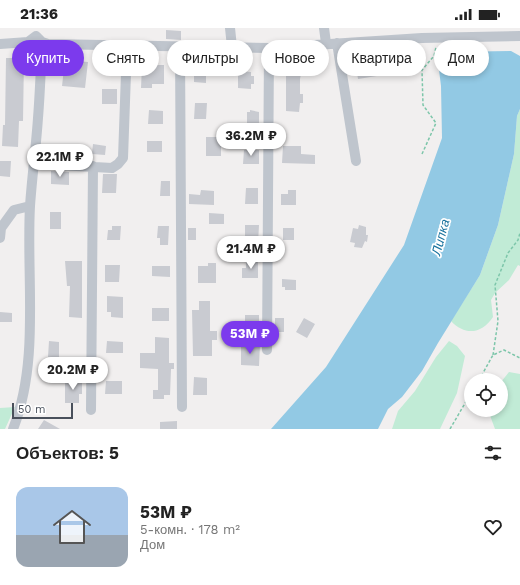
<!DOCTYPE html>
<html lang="ru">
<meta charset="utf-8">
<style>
body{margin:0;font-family:"Work Sans",sans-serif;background:#f6f6f6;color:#222;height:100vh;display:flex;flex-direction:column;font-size:15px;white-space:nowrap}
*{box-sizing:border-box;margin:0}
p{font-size:13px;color:#767676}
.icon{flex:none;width:22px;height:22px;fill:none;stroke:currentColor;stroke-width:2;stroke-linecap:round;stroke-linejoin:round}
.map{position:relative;height:401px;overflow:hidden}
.details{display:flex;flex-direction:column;background:#fff;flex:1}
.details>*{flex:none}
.guide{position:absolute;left:12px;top:12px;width:496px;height:36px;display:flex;gap:8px}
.fabs{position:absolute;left:464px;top:345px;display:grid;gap:8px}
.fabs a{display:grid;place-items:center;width:44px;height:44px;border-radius:50%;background:#fff;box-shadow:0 2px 6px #0003;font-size:20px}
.scale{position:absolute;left:12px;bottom:10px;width:61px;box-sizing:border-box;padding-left:4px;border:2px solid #49505b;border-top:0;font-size:11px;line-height:14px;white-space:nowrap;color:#49505b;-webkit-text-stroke:3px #fff;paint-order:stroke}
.price{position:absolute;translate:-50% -34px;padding:0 9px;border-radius:14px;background:#fff;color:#222;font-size:13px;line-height:26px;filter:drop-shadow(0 1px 2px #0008)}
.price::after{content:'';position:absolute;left:50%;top:24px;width:12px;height:9px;margin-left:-6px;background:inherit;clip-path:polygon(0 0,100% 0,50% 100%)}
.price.selected{background:#7c3aed;color:#fff}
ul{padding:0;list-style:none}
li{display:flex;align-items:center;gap:12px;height:100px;padding:0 16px}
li+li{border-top:1px solid #e0e0e0}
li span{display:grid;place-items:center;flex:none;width:112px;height:80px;border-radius:12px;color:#555}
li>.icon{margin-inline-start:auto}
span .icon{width:48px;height:48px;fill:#fffc;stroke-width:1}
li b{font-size:17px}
h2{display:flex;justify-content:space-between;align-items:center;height:48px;padding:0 16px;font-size:17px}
.chip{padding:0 14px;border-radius:18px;background:#fff;box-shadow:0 2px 6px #0003;font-size:14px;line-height:36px}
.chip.selected{background:#7c3aed;color:#fff}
.status{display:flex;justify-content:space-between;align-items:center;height:28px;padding:0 20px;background:#fff;direction:ltr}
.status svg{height:11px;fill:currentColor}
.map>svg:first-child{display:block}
.green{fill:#c1ebd6}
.water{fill:#92c9e4}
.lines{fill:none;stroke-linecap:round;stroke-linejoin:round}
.stream{stroke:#92c9e4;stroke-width:2.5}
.building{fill:#c9cbd1}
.path{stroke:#7dc6aa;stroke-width:1.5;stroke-dasharray:3 2;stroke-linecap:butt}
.minor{stroke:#bfc5cd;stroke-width:10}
.labels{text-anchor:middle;stroke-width:3.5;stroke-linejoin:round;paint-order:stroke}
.water-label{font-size:13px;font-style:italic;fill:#19729d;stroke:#fff}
</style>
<div class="status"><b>21:36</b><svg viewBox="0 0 49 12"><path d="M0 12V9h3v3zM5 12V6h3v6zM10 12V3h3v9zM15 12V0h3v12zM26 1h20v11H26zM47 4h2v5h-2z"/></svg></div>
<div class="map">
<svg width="520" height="401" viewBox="0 0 520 401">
<rect width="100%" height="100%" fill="#f1efef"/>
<!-- green -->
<path class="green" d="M520 81V238L518 237 509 252 495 265 491 272 493 289C482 306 465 308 451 293L480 247 498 197 514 126 517 88Z
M449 313 457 318 465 328 457 365 440 401H392L398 383 415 363 436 329Z
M509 344 520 346V401H495L488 382H501V354Z
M15 379 5 401H0V380Z"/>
<!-- water -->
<path class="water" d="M511 23 520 28V81L517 88 514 126 498 197 480 247 438 315 422 343 402 369 388 381 378 401H271L326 339 404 217 442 110 441 58 439 42 442 31 448 24Z"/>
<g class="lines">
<!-- stream -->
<path class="stream" d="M465 14 466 26"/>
</g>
<!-- building -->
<path class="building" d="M166 2 181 3V12L166 11Z
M380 28 383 47 358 51 355 32Z
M6 30H24L23 93H19L18 119 2 118 3 97H5Z
M65 32 88 34 85 60 62 58Z
M286 34H301V38H306V47L301 46 300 51V66H303V75H300L299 84 286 83Z
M142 37H164V56H152V60H141Z
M194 37H206V55L194 54Z
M238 43 251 44V48H254V56H251V61L238 60Z
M102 61H117V76H102Z
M195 75H207L206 91H194Z
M149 82 163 83V96H148Z
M250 82 259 84V95H247V84H250Z
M206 109H221V128H206Z
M147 113H162V124H147Z
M93 116 106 118 105 127 92 126Z
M283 118H301V126L315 127V136L282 135Z
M244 122H259V136H243Z
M0 133H11L10 149 0 148Z
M51 143 69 144V157L51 156Z
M103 146H117L116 165H102Z
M161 153H170V168H160Z
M246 160H258V176H245Z
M201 162 214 163V177L189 176V166L200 167Z
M288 162H296V177H281V166H288Z
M50 184H61V201H50Z
M209 185 224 186V196H209Z
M245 197H259L258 216 245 215Z
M359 197 366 199V207H368L367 214 365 213 362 220 354 219 355 215 350 214 353 200 358 201Z
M112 198H121L120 212H107L108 202H112Z
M158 198H169L168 217H160V210H157Z
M188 200H196V212H188Z
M283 200H294V212H283Z
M65 233H82V290L69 289 70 258H67Z
M246 233H258V250H242V240H246Z
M208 235H216V255H198V238H208Z
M105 237H120L119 254H105Z
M152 238H170V249L152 248Z
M282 251 296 252V262H285V259H282Z
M107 268 123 269V290L111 289V284H107Z
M199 273H210V303H217V312H212V328H193L192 282H199Z
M152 280H169V293H152Z
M0 284 12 285V294H0Z
M245 287H259V303H245Z
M275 290H284V304H275Z
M304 290 315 296 307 310 296 304Z
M155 309 169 310V335H174V341H171L170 367H164V371H153V362H158V341L140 340V325H155Z
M49 313 59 314V329H48Z
M107 313 123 314V325H106Z
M241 316H260L259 338 241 337Z
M194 349 207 350V367H193Z
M65 353H82V366H79V375H65Z
M106 353H122V366H105Z
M44 392 60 401H38Z
M177 393V401H160V394Z"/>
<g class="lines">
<!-- path -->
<path class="path" d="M407 23 422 42
M422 126 436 95 423 77 422 42 434 28 436 19
M493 327 498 293 495 257 508 225 518 212 520 205
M479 352 493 327 504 322 520 330
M450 401 471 365"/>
<!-- minor -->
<path class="minor" d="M230 0 232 19
M324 0 326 15
M36 8 42 14 48 16 269 20 422 10 520 8
M337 15 356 133
M0 16 28 14 36 8
M180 18 182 379
M59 137 112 140 118 136 123 130 127 17
M0 210 1 200 14 182 30 178
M267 322 269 20
M91 382 93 138
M13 401C40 333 26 250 30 178 32 149 36 119 38 90 40 65 41 39 42 14"/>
</g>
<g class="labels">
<!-- water labels -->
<g class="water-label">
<text transform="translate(440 209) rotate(-75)" y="5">Липка</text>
</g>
</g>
</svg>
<div class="fabs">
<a><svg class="icon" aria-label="locate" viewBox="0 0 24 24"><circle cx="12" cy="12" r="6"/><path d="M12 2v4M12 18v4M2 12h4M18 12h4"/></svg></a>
</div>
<div class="scale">50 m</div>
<b class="price" style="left:251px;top:129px">36.2M ₽</b>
<b class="price" style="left:60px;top:150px">22.1M ₽</b>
<b class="price" style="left:251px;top:242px">21.4M ₽</b>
<b class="price selected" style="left:250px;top:327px">53M ₽</b>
<b class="price" style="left:73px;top:363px">20.2M ₽</b>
<div class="guide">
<a class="chip selected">Купить</a>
<a class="chip">Снять</a>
<a class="chip">Фильтры</a>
<a class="chip">Новое</a>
<a class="chip">Квартира</a>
<a class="chip">Дом</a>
</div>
</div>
<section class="details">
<h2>Объектов: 5<svg class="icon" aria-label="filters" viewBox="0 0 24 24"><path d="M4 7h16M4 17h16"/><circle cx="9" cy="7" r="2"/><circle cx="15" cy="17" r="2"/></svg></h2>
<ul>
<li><span style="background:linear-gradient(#a9c7e8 60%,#9aa5b1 0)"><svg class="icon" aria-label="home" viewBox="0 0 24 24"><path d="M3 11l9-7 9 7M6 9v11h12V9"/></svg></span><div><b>53M ₽</b><p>5-комн. · 178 m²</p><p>Дом</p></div><svg class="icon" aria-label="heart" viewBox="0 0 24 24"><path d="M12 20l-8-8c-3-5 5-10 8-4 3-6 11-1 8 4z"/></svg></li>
</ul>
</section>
